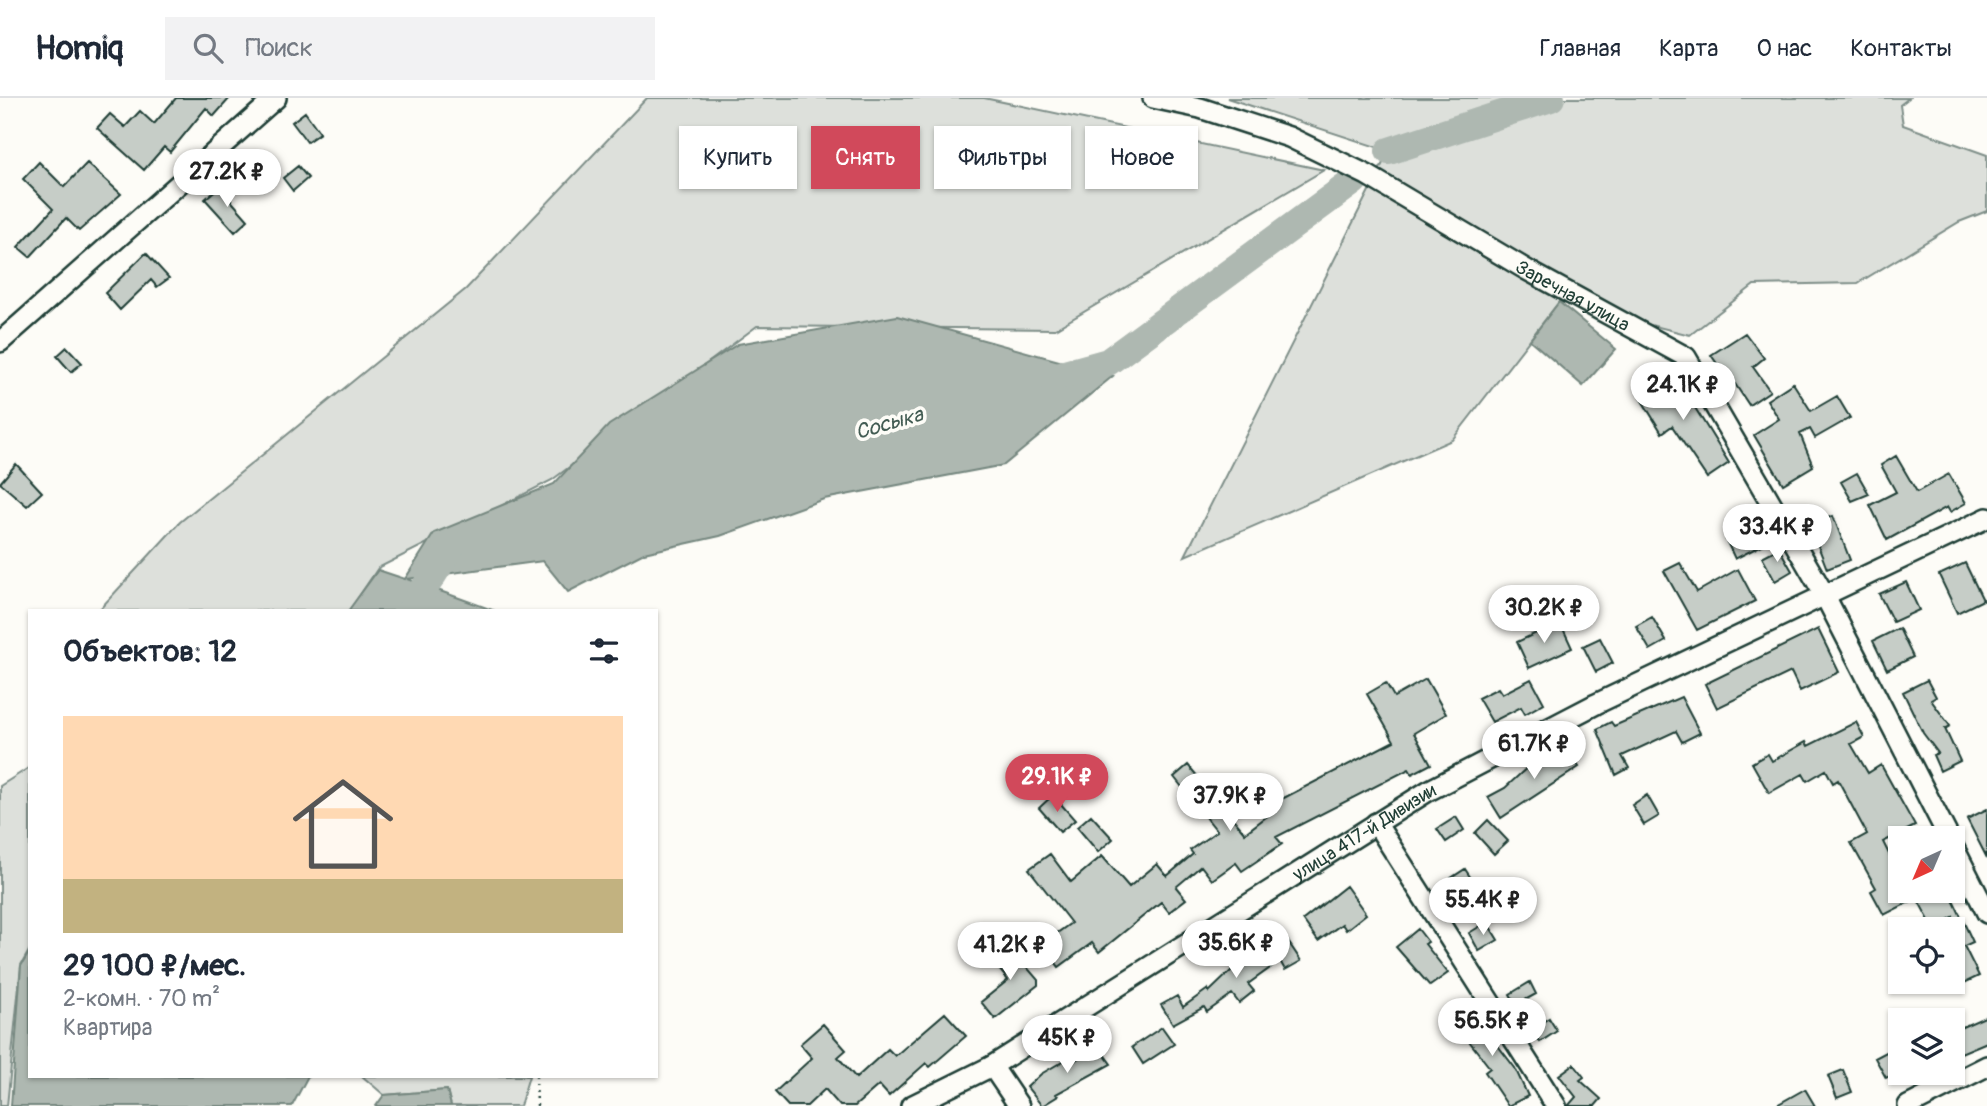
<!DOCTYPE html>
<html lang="ru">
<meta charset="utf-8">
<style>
body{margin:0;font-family:Pangolin,sans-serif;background:#f2f2f3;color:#1f2937;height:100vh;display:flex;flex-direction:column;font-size:26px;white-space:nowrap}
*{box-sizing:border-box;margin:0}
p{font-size:23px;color:#747a83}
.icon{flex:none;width:38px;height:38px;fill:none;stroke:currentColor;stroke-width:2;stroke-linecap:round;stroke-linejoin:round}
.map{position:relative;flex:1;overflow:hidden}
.sheet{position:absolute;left:28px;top:511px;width:630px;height:469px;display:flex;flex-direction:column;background:#fff;border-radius:0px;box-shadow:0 2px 5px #0004}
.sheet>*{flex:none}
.top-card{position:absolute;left:679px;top:28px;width:665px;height:63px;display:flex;gap:14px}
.needle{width:46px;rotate:224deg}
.tools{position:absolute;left:1888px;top:728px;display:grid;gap:14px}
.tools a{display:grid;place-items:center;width:77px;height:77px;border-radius:0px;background:#fff;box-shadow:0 2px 5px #0004;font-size:35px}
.price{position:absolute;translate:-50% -60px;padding:0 16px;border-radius:24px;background:#fff;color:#222;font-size:23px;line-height:46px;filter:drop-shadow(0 2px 4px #0008)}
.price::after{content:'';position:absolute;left:50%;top:42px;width:21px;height:16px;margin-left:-10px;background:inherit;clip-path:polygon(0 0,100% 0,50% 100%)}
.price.active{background:#d1495b;color:#fff}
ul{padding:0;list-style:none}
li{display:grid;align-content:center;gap:14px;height:371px;padding:0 35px}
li+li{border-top:2px solid #e0e1e3}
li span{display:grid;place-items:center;height:217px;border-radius:0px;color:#555}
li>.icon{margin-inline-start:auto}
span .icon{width:126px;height:126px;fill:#fffc;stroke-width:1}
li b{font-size:30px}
h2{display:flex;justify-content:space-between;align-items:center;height:84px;padding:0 35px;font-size:30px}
.tag{padding:0 24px;border-radius:0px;background:#fff;box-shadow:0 2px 5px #0004;font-size:24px;line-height:63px}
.tag.active{background:#d1495b;color:#fff}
header{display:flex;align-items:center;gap:42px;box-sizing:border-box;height:98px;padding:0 35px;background:#fff;border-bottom:2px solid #e0e1e3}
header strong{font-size:33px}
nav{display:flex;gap:38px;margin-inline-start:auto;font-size:24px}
.search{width:490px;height:63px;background:#f2f2f3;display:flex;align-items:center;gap:18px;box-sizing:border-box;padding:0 24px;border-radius:0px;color:#747a83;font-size:26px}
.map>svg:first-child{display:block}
.green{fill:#dde0db;stroke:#7e8e88;stroke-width:2}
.water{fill:#aeb8b1;stroke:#75877f;stroke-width:2}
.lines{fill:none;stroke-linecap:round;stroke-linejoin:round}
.river{stroke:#aeb8b1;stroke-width:28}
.building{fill:#c6cdc7;stroke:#1f3d34;stroke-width:2}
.minor-casing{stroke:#1f3d34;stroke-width:24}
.path{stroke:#1f3d34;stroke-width:2.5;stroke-dasharray:2 5;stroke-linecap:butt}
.minor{stroke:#fdfcf7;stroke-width:19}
.labels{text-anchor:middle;stroke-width:7;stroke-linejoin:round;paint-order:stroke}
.street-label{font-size:19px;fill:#1f3d34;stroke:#fdfcf7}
.water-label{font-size:21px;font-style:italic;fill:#435c53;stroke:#fdfcf7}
</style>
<header>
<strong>Homiq</strong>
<div class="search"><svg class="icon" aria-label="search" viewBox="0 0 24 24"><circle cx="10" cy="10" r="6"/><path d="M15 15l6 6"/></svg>Поиск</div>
<nav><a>Главная</a><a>Карта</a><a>О нас</a><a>Контакты</a></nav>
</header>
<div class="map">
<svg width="1987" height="1008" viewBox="0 0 1987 1008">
<rect width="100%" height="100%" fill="#fdfcf7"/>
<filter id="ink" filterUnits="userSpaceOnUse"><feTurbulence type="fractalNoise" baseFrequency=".0143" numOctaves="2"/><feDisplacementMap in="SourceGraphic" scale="14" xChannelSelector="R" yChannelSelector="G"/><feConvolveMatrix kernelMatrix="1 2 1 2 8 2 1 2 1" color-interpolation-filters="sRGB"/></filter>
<g filter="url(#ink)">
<!-- green -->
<path class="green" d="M647 0H984L1324 72 1055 231 757 228 552 382 378 470 349 513H98L180 424 466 191Z
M1227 0H1909L1900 7 1903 27 1987 57V113L1959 124 1858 185 1754 187 1690 237 1559 204 1452 342 1185 458 1389 53Z
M30 669V851L21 867 7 1008H0V688Z
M362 978H529L520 1008H451L447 992 384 997Z"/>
<!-- water -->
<path class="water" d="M1559 204 1616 251 1583 288 1530 242Z
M897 218 1113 278 1004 367 824 401 720 438 644 455 568 494 543 463 407 481 495 513H348L378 472 405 481 434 435 554 386 609 327 738 246Z
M30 853V978H308L292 1008H11L21 868Z
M447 992 451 1008H376L384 997Z"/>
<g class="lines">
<!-- river -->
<path class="river" d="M1389 53 1551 0
M1050 280 1108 264 1354 83
M410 513 452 447"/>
</g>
<!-- building -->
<path class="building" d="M176 0H230L214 18 206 10 170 54 164 49 144 72 97 30 110 16 125 29 140 13 154 26Z
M305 14 320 35 307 44 292 24Z
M39 64 64 89 87 65 121 96 79 133 66 120 30 159 18 149 53 111 23 81Z
M298 68 308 80 293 93 283 80Z
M219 89 248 122 235 134 205 101Z
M146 155 169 180 157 189 151 182 120 212 105 195Z
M1745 235 1764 260 1753 269 1770 293 1749 307 1735 286 1725 294 1717 282 1725 277 1711 257Z
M67 249 82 265 71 274 57 258Z
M1673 274 1729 365 1707 380 1672 328 1662 335 1638 296Z
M1793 285 1811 313 1837 298 1850 320 1815 340 1810 331 1800 336 1813 368 1783 386 1754 337 1779 321 1767 302Z
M1896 358 1917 394 1949 376 1966 405 1950 414 1947 409 1887 442 1870 407 1896 394 1881 367Z
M16 366 42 394 27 408 0 385Z
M1857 375 1869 396 1852 403 1841 384Z
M1833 418 1850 462 1827 471 1810 427Z
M1754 427 1764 446 1735 461 1726 442Z
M1779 450 1792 473 1775 483 1762 459Z
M1680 465 1697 494 1738 471 1755 503 1697 532 1664 473Z
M1965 465 1983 502 1957 515 1939 477Z
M1906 484 1919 512 1893 524 1879 496Z
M1652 519 1666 543 1650 552 1636 528Z
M1560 524 1572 550 1529 570 1517 544Z
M1899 530 1913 559 1887 572 1873 543Z
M1818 531 1839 574 1800 593 1791 574 1717 610 1705 586Z
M1600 540 1613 565 1596 574 1583 548Z
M1426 581 1446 616 1414 635 1431 666 1412 676 1409 671 1276 739 1282 746 1242 773 1236 765 1212 782 1201 768 1176 789 1186 801 1169 814 1161 804 1099 854 1092 845 1059 869 1042 846 1071 825 1029 771 1050 756 1071 784 1102 758 1129 789 1157 766 1167 778 1193 756 1190 752 1217 733 1174 679 1188 667 1245 735 1279 709 1276 704 1394 643 1367 596 1386 585 1394 599Z
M1531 581 1544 605 1525 616 1521 609 1492 624 1478 600 1498 590 1502 596Z
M1927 582 1936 599 1931 602 1950 628 1945 631 1960 663 1940 673 1933 657 1938 655 1923 635 1903 594Z
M1681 599 1700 635 1682 644 1676 633 1622 658 1629 670 1616 677 1597 631 1611 624 1614 628Z
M1856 624 1864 639 1851 646 1868 675 1881 667 1915 728 1883 744 1900 778V793H1949L1973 844 1964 848 1979 878 1960 887 1953 872V819L1933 830 1917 800 1884 817 1871 793 1876 790 1851 745 1867 736 1838 682 1833 685 1826 672 1807 683 1803 676 1769 695 1752 665 1768 656 1772 663 1806 644 1808 648Z
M1564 647 1579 669 1501 720 1488 699 1505 690 1532 665 1535 669Z
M1053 697 1075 722 1060 734 1039 710Z
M1647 697 1659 718 1644 727 1632 707Z
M1987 711V760L1967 721Z
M1091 717 1113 741 1098 754 1077 729Z
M1456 719 1464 732 1446 744 1437 731Z
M1488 722 1508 743 1494 756 1475 735Z
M1465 771 1478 791 1451 808 1439 788Z
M1346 788 1366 816 1346 832 1342 826 1318 843 1303 822Z
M1487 824 1498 842 1479 853 1469 835Z
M1418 831 1428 844 1425 846 1448 875 1430 888 1396 849Z
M1285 839 1301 863 1285 872 1280 863 1248 886 1254 893 1239 905 1232 896 1207 914 1204 909 1173 926 1161 907 1177 898 1183 909 1208 891 1209 894 1259 846 1264 853Z
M1007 846 1038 882V887L995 921 981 904 1008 882 990 860Z
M1530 884 1536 896 1516 907 1510 896Z
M1469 910 1515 970 1528 998 1508 1008 1485 974 1490 970 1462 934 1459 936 1450 925Z
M945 915 966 938 930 969 926 965 889 998 879 987 855 1008H840L825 991 807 1008H788L775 994 812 960 800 946 823 926 846 952 838 959 856 980 888 951 895 958Z
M1987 918V944L1961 955 1953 933Z
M1549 920 1557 933 1540 944 1532 931Z
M1162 929 1174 946 1143 966 1132 949Z
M1094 948 1098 952 1100 951 1111 966 1056 996 1058 998 1042 1008 1027 989 1041 976 1070 959 1073 964Z
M1890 952 1900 972 1886 980 1875 960Z
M1574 966 1584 979 1580 982 1601 1001 1595 1008H1568L1576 999 1559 977Z
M1843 972 1852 994 1837 1000 1828 978Z
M1805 991 1815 1008H1775Z"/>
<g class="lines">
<defs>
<g id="minor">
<path id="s1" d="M1153 0 1200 10 1289 39 1367 77 1527 172 1686 259 1824 496 1949 740"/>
<path d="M0 244 276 0"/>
<path d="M1376 725 1556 1008"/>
<path d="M1953 748 1987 815"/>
<path d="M992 968 1019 1008"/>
<path id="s2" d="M911 1008 992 968 1428 693 1596 606 1987 420"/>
<path d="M1908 1008 1987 968"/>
</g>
</defs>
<!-- minor casing -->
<use href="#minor" class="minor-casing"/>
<!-- path -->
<path class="path" d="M536 978 537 1008"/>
<!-- minor -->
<use href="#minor" class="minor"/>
</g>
</g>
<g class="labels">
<!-- street labels -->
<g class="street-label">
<text dy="7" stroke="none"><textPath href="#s1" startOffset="467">Заречная улица</textPath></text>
<text dy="7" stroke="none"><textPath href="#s2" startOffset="530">улица 417-й Дивизии</textPath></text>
</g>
<!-- water labels -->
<g class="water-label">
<text transform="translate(889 325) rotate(-16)" y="7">Сосыка</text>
</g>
</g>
</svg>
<div class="tools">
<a><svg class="needle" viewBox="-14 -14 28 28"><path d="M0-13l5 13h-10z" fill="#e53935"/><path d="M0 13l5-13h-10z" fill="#747a83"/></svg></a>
<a><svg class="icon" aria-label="locate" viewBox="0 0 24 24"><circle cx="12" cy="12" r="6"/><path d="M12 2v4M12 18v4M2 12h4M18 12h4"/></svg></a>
<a><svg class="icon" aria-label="layers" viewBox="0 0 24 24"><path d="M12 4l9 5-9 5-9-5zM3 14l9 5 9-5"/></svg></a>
</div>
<b class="price" style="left:227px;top:111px">27.2K ₽</b>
<b class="price" style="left:1683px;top:324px">24.1K ₽</b>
<b class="price" style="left:1777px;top:466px">33.4K ₽</b>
<b class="price" style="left:1544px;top:547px">30.2K ₽</b>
<b class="price" style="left:1534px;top:683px">61.7K ₽</b>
<b class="price active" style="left:1057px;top:716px">29.1K ₽</b>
<b class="price" style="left:1230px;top:735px">37.9K ₽</b>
<b class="price" style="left:1483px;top:839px">55.4K ₽</b>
<b class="price" style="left:1236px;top:882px">35.6K ₽</b>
<b class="price" style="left:1010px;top:884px">41.2K ₽</b>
<b class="price" style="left:1492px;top:960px">56.5K ₽</b>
<b class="price" style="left:1067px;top:977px">45K ₽</b>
<div class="top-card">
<a class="tag">Купить</a>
<a class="tag active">Снять</a>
<a class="tag">Фильтры</a>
<a class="tag">Новое</a>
</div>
<section class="sheet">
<h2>Объектов: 12<svg class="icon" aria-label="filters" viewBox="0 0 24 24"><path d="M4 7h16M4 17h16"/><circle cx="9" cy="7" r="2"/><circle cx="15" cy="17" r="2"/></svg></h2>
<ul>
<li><span style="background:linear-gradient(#ffd9b3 75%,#c2b280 0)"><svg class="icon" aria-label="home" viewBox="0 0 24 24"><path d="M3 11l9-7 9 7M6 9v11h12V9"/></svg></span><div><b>29 100 ₽/мес.</b><p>2-комн. · 70 m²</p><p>Квартира</p></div></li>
</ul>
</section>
</div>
